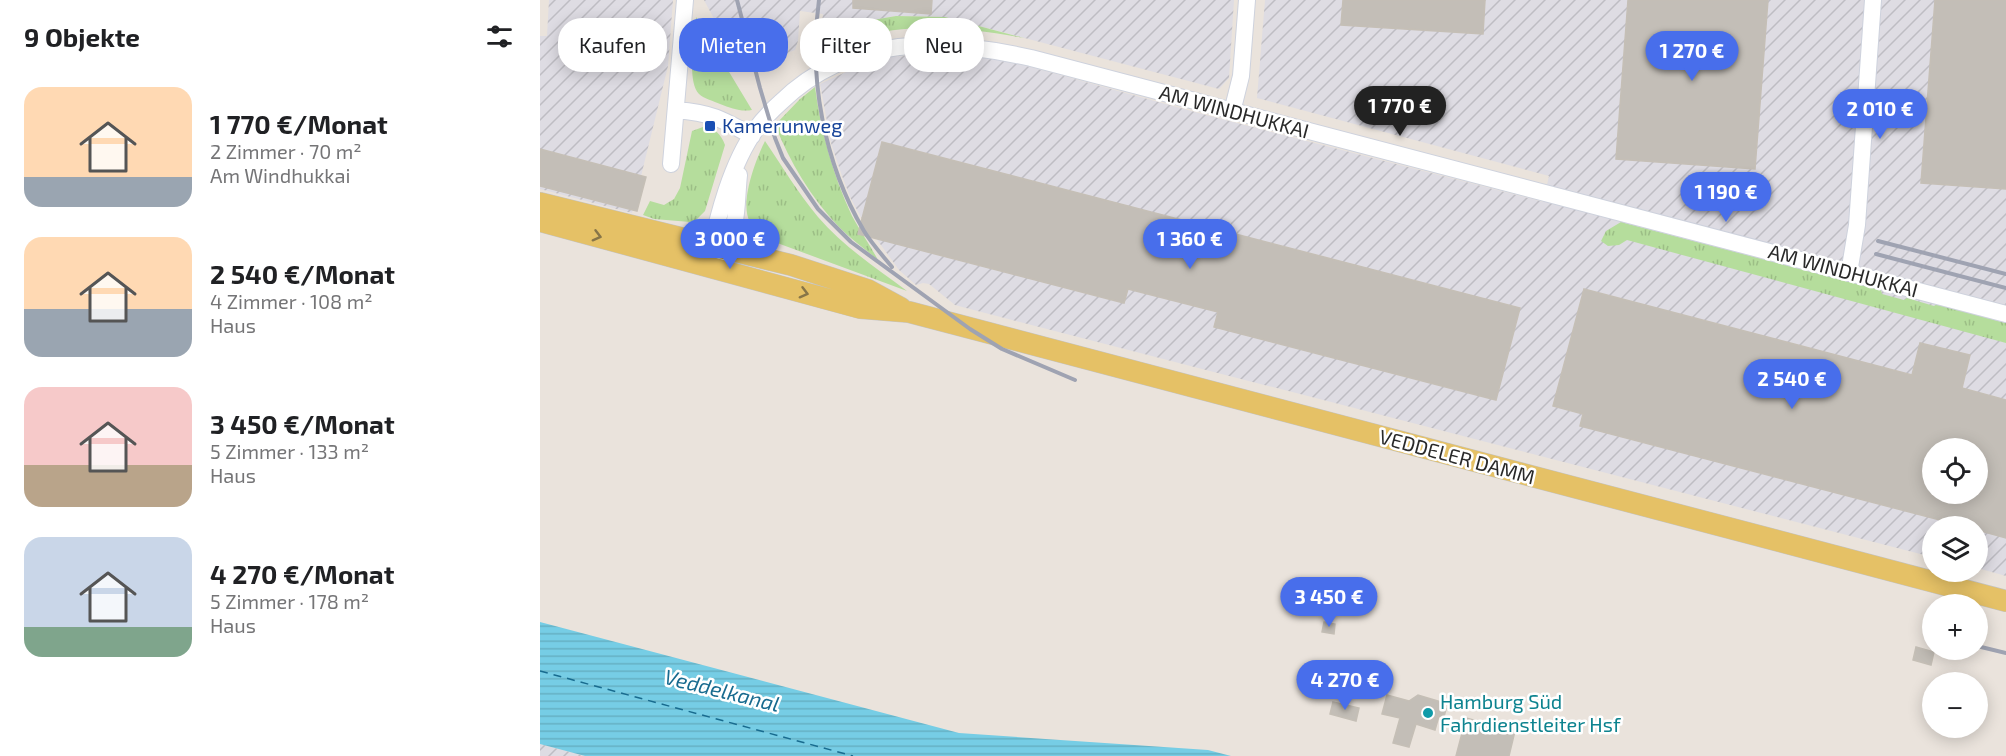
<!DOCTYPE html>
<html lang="de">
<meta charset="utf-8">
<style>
body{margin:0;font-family:"Exo 2",sans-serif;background:#f6f6f6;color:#202124;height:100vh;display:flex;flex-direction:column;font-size:22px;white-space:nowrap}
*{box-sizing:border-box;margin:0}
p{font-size:20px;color:#757577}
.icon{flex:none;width:33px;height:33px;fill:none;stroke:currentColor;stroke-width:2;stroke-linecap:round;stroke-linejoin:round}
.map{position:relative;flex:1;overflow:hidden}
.panel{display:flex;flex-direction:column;background:#fff;width:540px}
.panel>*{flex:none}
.hud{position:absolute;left:18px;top:18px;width:570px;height:54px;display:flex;gap:12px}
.tools{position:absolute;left:1382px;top:438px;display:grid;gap:12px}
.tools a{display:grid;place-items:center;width:66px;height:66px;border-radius:50%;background:#fff;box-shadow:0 3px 15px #0003;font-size:30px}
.price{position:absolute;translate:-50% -51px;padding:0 14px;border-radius:21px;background:#486eeb;color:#fff;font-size:20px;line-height:39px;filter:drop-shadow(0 2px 3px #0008)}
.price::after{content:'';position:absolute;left:50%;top:36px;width:18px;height:14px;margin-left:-9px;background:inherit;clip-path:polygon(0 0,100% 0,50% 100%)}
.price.on{background:#222;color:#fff}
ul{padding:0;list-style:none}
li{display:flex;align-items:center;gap:18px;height:150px;padding:0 24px}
li span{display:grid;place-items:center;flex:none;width:168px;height:120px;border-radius:18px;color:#555}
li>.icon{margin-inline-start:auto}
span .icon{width:72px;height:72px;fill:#fffc;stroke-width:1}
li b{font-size:26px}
h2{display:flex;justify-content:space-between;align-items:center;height:72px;padding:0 24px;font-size:26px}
.chip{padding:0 21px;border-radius:24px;background:#fff;box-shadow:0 3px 15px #0003;font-size:21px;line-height:54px}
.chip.on{background:#486eeb;color:#fff}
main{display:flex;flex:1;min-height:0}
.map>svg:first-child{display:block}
.industrial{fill:url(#industrial-furrows);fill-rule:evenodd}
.grass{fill:url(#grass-tufts)}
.water{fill:url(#water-rules)}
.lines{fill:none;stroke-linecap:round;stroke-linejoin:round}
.ferry{stroke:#186b8f;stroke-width:1.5;stroke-dasharray:8 6;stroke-linecap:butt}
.building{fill:#c3beb7;stroke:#c5bfb6;stroke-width:1.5;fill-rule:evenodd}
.minor-casing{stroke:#ced2dd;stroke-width:18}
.major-casing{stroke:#c3c3c3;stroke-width:22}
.minor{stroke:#fff;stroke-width:16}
.major{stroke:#e5c166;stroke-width:21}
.rail{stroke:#9fa3b2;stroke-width:4}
.oneway{stroke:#877548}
.transit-dot{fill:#1a4fb4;stroke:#fff;stroke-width:2}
.culture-dot{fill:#0f9aa8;stroke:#fff;stroke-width:2}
.labels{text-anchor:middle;stroke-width:5;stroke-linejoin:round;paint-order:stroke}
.street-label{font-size:20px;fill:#292929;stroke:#fff}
.transit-label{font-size:20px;fill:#164399;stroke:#fff;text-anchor:start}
.culture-label{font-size:20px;fill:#0d838f;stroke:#fff;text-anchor:start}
.water-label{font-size:21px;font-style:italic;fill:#186b8f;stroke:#fff}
</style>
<main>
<section class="panel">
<h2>9 Objekte<svg class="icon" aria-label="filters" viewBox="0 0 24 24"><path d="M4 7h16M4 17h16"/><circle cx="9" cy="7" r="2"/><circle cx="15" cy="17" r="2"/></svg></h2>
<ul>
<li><span style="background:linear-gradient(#ffd9b3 75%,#9aa5b1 0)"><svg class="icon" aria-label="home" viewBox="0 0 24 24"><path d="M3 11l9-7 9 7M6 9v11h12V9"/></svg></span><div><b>1 770 €/Monat</b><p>2 Zimmer · 70 m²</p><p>Am Windhukkai</p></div></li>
<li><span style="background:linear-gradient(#ffd9b3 60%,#9aa5b1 0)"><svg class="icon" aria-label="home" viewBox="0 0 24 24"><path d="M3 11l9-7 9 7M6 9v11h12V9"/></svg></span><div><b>2 540 €/Monat</b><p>4 Zimmer · 108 m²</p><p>Haus</p></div></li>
<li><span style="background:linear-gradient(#f6c9c9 65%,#b9a48a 0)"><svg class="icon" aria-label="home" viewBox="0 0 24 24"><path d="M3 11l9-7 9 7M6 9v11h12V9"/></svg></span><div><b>3 450 €/Monat</b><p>5 Zimmer · 133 m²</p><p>Haus</p></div></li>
<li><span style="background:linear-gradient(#c9d6e8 75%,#7fa58c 0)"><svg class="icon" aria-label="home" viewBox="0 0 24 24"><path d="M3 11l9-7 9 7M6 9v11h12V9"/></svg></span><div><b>4 270 €/Monat</b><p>5 Zimmer · 178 m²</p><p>Haus</p></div></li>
</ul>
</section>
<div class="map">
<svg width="1466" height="756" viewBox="0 0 1466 756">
<defs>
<pattern id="industrial-furrows" width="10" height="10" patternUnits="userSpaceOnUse" patternTransform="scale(1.5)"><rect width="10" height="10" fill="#dedce3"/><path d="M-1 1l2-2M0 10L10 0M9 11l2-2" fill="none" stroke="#bebdc3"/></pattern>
<pattern id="grass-tufts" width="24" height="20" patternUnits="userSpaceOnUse" patternTransform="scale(1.5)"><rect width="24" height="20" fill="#b5dd9c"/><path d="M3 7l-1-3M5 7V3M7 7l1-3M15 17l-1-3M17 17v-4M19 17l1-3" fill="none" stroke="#9cbe86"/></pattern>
<pattern id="water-rules" width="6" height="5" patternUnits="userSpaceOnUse" patternTransform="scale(1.5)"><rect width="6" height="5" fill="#76cde5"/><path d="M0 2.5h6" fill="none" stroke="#66b0c4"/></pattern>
</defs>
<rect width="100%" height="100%" fill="#eae3dc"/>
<!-- industrial -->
<path class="industrial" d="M9 0H133L128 66 92 213 0 189V36H7Z
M164 0H694L689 78 679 89 405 17 356 16 281 29 283 14 260 11 258 41 255 50 202 71Z
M725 0H1466V576L1437 568V526H1392V557L426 308 415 305 389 284 383 283 376 285 359 270 322 219 311 199 302 176 291 143 280 84 308 71 348 57 402 54 454 59 483 65 666 115 1003 202 1009 176 717 98ZM1392 448H1437V494H1392Z
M0 744 45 756H0Z"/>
<!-- grass -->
<path class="grass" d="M356 16 405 17 484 38C427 28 372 22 315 38 309 40 299 41 293 45 288 49 288 54 280 58L281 29Z
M156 17 212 110C200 112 191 108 180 104 174 101 164 99 159 94 146 81 155 35 156 17Z
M275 87C281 132 293 175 312 216 320 231 330 245 338 260 325 249 311 239 299 227 271 198 250 162 235 125L260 99Z
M163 127C175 128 181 134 185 145L165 211 155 221 150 222 114 219 103 215 110 201 124 205 134 199 140 188 152 131Z
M225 141C242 166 258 193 278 217 303 246 336 268 367 291L240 244C228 239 217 233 210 222 199 203 216 159 225 141Z
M1081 222 1341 290 1342 294 1364 300 1367 298 1394 306 1397 304 1466 323V343L1087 240 1079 245 1068 246 1061 241 1066 231Z"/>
<!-- water -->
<path class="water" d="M0 622 419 733 668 750 691 756H45L0 744Z"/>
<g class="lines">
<!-- ferry -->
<path class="ferry" d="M0 671 313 756"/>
</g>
<!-- building -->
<path class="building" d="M313 0H392L391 14 313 8Z
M803 0H945L943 34 801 25Z
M1088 0H1228L1215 169 1076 159Z
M1395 0H1466V189L1381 183Z
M342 142 980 308 956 400 674 327 678 312 588 289 584 303 318 234Z
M0 149 106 177 97 211 0 186Z
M1044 289 1372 375 1380 343 1430 355 1422 388 1466 400V538L1437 530V526H1423L1040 426 1043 414 1013 406ZM1392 448H1437V494H1392Z
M784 622 795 624 794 634 782 632Z
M1376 647 1394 652 1391 665 1373 660Z
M847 695 869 701 878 695 901 702 906 709 904 717 899 716 895 730 876 724 869 747 853 743 860 718 842 714Z
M793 702 819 708 816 721 790 714Z
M926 718 975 731 969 756H916Z"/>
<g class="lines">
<defs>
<path id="minor" d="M136 110C172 113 182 119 212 136
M692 112 701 76 707 0
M131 164 145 0
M180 256C199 236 196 201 199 175
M169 257C178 215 191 164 216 129 223 119 232 110 241 102 311 34 402 38 491 58L1466 314
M1309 273 1317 225 1333 0"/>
<path id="major" d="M0 203 251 265 328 290 361 308
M0 221 320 308 369 312 1466 601"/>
</defs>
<!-- minor casing -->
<use href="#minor" class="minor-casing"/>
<!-- major casing -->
<use href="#major" class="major-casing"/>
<!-- minor -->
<use href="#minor" class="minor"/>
<!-- major -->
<use href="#major" class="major"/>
<!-- rail -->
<path class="rail" d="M197 0 220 88 235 138 243 158 278 209 311 242 430 329 462 349 535 380
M279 0C268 78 284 163 324 231 332 244 343 256 352 267
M1338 241 1466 274
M1336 254 1466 288
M1389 633 1392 634
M1437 646 1466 653"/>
</g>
<!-- one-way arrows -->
<defs><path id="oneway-chevron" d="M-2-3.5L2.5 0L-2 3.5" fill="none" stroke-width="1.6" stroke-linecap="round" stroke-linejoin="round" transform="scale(1.5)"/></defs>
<g class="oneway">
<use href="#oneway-chevron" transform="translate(57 236) rotate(15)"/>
<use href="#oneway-chevron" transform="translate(264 293) rotate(15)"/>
</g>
<!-- markers -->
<rect class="transit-dot" x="164" y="120" width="12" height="12" rx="3"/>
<circle class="culture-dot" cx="888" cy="713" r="6"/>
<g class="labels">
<!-- street labels -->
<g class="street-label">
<text transform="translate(694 112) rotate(15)" y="7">AM WINDHUKKAI</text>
<text transform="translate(1303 271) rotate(15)" y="7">AM WINDHUKKAI</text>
<text transform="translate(917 457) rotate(15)" y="7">VEDDELER DAMM</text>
</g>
<!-- transit labels -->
<g class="transit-label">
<text x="182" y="133">Kamerunweg</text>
</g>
<!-- culture labels -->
<g class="culture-label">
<text x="900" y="709">Hamburg Süd<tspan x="900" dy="23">Fahrdienstleiter Hsf</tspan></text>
</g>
<!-- water labels -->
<g class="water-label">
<text transform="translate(182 691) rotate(14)" y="7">Veddelkanal</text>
</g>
</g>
</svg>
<div class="tools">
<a><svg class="icon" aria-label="locate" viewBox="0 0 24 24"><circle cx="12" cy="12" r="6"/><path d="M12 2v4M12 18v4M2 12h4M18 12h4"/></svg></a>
<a><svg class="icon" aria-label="layers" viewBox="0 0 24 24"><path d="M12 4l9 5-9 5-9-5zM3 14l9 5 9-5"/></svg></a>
<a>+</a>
<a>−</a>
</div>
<b class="price" style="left:1152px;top:82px">1 270 €</b>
<b class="price on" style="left:860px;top:137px">1 770 €</b>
<b class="price" style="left:1340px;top:140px">2 010 €</b>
<b class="price" style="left:1186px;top:223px">1 190 €</b>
<b class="price" style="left:190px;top:270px">3 000 €</b>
<b class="price" style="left:650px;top:270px">1 360 €</b>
<b class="price" style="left:1252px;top:410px">2 540 €</b>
<b class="price" style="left:789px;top:628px">3 450 €</b>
<b class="price" style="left:805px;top:711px">4 270 €</b>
<div class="hud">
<a class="chip">Kaufen</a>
<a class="chip on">Mieten</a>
<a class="chip">Filter</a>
<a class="chip">Neu</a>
</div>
</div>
</main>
